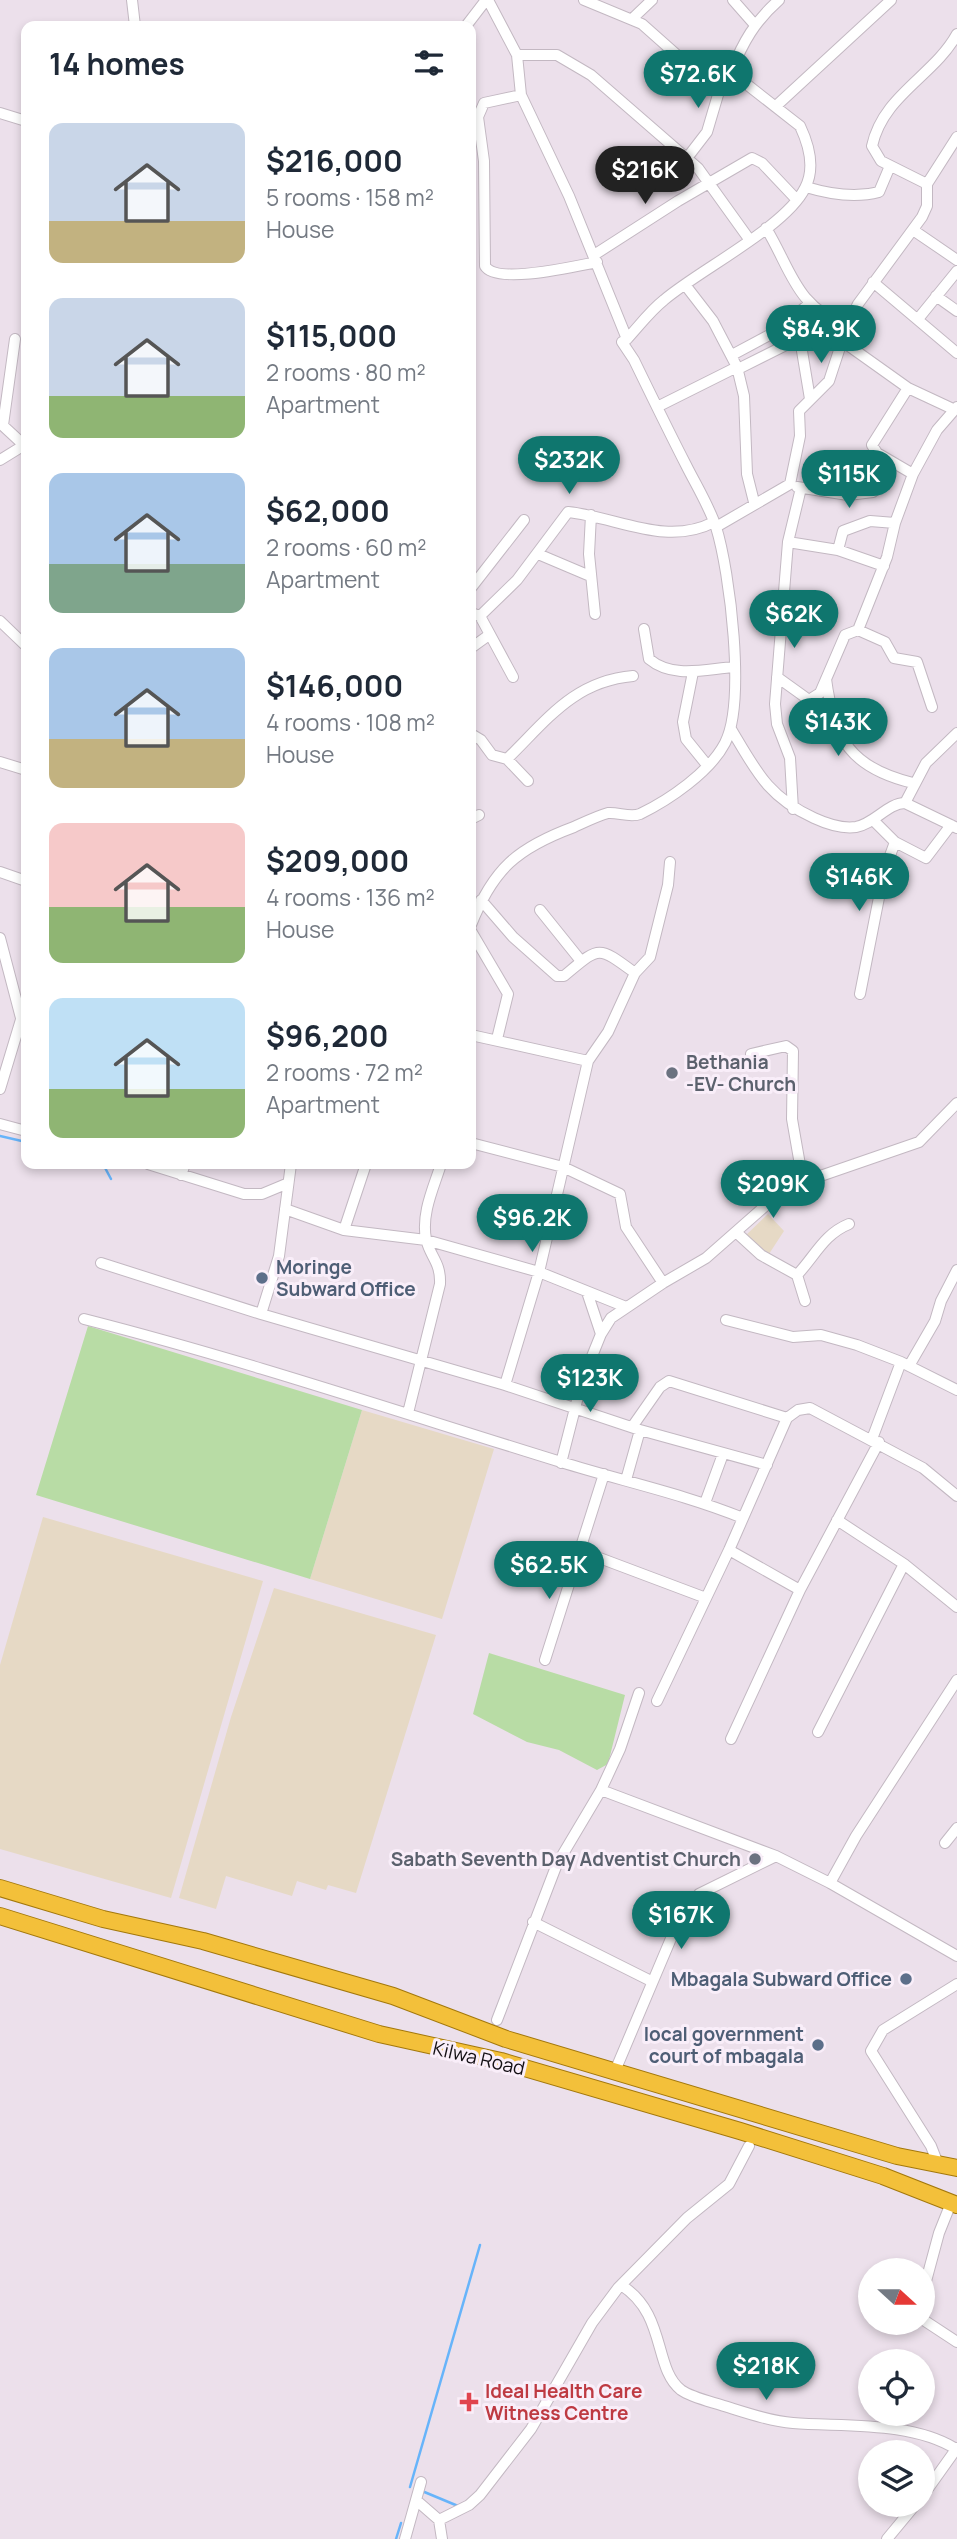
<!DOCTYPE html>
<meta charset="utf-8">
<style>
body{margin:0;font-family:Manrope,sans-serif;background:#f6f6f7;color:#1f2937;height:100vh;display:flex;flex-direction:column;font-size:26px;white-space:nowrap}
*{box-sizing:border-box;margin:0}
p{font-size:23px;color:#747a83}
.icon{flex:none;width:38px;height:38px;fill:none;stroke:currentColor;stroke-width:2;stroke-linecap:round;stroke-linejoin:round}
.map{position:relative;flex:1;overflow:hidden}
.drawer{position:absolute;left:21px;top:21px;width:455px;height:1148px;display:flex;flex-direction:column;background:#fff;border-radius:14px;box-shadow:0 4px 10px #0003}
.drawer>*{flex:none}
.needle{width:46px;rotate:111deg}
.fabs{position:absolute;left:858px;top:2258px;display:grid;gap:14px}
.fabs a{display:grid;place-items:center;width:77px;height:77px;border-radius:50%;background:#fff;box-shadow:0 4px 10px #0003;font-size:35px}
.price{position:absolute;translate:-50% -60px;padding:0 16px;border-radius:24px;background:#0f766e;color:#fff;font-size:23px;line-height:46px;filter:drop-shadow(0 2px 4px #0008)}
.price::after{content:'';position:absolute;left:50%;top:42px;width:21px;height:16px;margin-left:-10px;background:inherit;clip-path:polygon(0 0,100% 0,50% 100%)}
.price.current{background:#222;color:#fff}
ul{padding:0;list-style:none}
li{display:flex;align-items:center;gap:21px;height:175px;padding:0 28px}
li span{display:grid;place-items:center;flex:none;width:196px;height:140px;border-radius:14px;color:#555}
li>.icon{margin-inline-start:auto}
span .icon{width:84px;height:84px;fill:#fffc;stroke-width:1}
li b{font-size:30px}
h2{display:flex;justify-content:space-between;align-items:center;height:84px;padding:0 28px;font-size:30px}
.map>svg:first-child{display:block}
.industrial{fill:#e6d9c5}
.green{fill:#b8dca5}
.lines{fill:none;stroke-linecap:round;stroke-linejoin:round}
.stream{stroke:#67b4fa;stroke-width:2.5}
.minor-casing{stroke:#c3b8c2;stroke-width:12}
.trunk-casing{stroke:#a3780c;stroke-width:18}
.minor{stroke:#fff;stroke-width:10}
.trunk{stroke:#f3c03a;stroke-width:16}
.worship-dot{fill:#6b7280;stroke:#f9eef9;stroke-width:2.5}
.service-dot{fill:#5c6f8a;stroke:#f9eef9;stroke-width:2.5}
.health-dot{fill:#e0444e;stroke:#f9eef9;stroke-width:2.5}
.labels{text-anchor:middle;stroke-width:6;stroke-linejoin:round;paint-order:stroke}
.worship-label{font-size:19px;font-weight:bold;fill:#5b616d;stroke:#f9eef9;text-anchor:start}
.service-label{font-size:19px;font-weight:bold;fill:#4e5e75;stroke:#f9eef9;text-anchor:end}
.street-label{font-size:19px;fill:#130f13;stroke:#f9eef9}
.health-label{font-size:19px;font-weight:bold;fill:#be3a42;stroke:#f9eef9;text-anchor:start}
</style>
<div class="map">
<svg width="957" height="2539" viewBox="0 0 957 2539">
<rect width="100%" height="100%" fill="#ece0eb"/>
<!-- industrial -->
<path class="industrial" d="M768 1214 784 1231 769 1254 744 1237Z
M362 1410 494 1449 442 1619 310 1579Z
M43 1517 263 1581 171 1898 0 1849V1665Z
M274 1588 436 1635 356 1893 328 1885 326 1890 297 1881 292 1896 226 1876 216 1909 179 1898 231 1717Z"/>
<!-- green -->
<path class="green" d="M88 1326 362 1410 310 1579 36 1495Z
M489 1653 625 1695 608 1764 597 1770 559 1750 527 1742 473 1714Z"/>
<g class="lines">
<!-- stream -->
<path class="stream" d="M0 1136 26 1142
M103 1164 111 1179
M410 2487 480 2245
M422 2491 458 2506
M396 2539 401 2523"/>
<defs>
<path id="minor" d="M132 0 135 26
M584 0 642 24 687 64 700 71 712 74 731 72 800 126C809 145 815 169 805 188 786 227 699 270 664 300 650 311 639 326 627 339
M733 0 755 25
M632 19 652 0
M466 26 486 0
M517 55H557L591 75 698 168 749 239
M731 72C743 42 755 21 779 0
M521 95 484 103 478 117 484 161 485 266C496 285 576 266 597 262
M776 106 891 0
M0 113 26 121
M687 158 707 132 725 71
M927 184 881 161 872 146C883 95 934 76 957 34
M806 187C829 194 856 198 879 192L890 166
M766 228C792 271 795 306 847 326
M913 230 957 260
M594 255 678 201 752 158 762 163 797 200
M873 282 957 353
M686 286 713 321 737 367 744 396 747 474 754 502
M936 296 957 311
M918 319 957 271
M800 339 810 399
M842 341 908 388 953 409
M732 355 775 332 809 304
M738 369 806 335 823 314
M908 388 872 445 877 453 913 474
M657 407 737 367
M0 423 26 447
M3 425 15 339
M0 460 26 444
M797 487 848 495 873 492
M591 515 589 554 595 614
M716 527 790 484 800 436 799 411 829 381 847 326 858 304 922 217 927 206V184L957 137
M788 542 838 550 884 566
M838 550 843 531 870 521 895 523
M538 554 590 576
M471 588 524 520
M471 613 480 616 517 580 568 512C617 517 666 547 714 522
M480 616 513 677
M0 621 26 646
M644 629 649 659C673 679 705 669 734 667
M858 630 885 642 894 658 917 662 932 707
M471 648 489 635
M693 672 683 722 686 739 707 765
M777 677 809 700 820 693 845 635 858 630 887 557 895 523 913 474 937 430 957 407
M826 679C834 740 851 768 913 783
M731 729C756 771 768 797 814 818 827 824 842 829 856 827 874 824 888 803 905 803L957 828
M471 734 481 740 492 755 507 759 528 781
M507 759C547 720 574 681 633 676
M0 762 26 770
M905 803 926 763 957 733
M793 809 790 758 777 724 775 704 788 542 801 488
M471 819 479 815
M873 820 895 842 926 858 951 825
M0 872 26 881
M481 900 513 937 557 976H564C600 946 597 945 635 973
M540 910 581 961
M471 925C493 869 517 848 574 827 585 822 597 816 608 813 618 812 630 818 640 814 669 800 710 772 725 743 746 702 730 572 716 527 709 506 696 485 686 465 668 430 651 395 634 360L622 342 627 339 569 196 521 95 517 55 488 0
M471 931 508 994 497 1039
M0 938 21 1018
M860 994 884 872 895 842
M471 1035 588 1061
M751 1054 786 1046 793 1051 792 1119 803 1182
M0 1089 26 1003
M0 1124 26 1131
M471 1143 563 1167 620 1194 626 1227 663 1283
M148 1164 244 1194H262L286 1184
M181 1175 185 1164
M285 1209 344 1230 426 1240 539 1272 626 1307
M344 1230 366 1164
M737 1233 761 1255 797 1275C815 1256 824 1234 849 1224
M101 1263 261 1314 505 1385 640 1430 767 1465
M797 1275 805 1301
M587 1292 601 1334
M261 1314 279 1256 291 1164
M84 1319C245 1360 402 1413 561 1462 622 1481 684 1494 743 1518
M726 1320 793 1337 821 1335 857 1345 901 1362 957 1390
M909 1366 935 1321 941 1301 957 1270
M505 1385 539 1272 588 1061 608 1032 635 973 650 957 668 885 670 862
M408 1413 440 1284C441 1262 430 1257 426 1239 421 1213 434 1187 441 1164
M632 1427 660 1387 669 1381 787 1418
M872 1439 901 1362
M561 1463 582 1381 601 1334 611 1318 663 1283 706 1258 772 1200 803 1182 919 1142 957 1103
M626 1480 640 1430
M705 1503 723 1454
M837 1520 904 1564 957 1607
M729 1550 800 1590
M581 1551 706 1598
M545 1660 604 1474
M657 1701 729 1550 787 1418 798 1410 810 1408 923 1468 957 1496
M818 1732 904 1564
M731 1739 800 1590 879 1442
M601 1790 776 1856 830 1883 957 1956
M945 1843 957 1828
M830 1883 856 1836 957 1680
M533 1922 651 1981
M497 2020 557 1864 601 1790 620 1749 639 1693
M615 2071 675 1929 699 1894 776 1856
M938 2164 931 2146 871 2051 883 2030 957 1984
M621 2285C667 2314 653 2368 681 2390 691 2397 708 2401 721 2405 744 2412 769 2421 793 2423 844 2427 911 2421 956 2449
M922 2296 939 2233 951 2203
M922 2319 957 2342
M922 2497 957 2448
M416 2500 439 2520 442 2539
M439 2520 469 2505 480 2495 531 2429 592 2323 618 2288 687 2218 729 2184 749 2146
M405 2539 421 2482
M887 2539 916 2504"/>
<path id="trunk" d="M0 1888 103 1919 203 1941 393 1996 506 2039 897 2156 957 2168
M0 1916 379 2034 501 2061 740 2131 883 2176 957 2205"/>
</defs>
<!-- minor casing -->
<use href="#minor" class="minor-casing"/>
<!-- trunk casing -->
<use href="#trunk" class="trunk-casing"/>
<!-- minor -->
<use href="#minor" class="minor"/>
<!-- trunk -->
<use href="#trunk" class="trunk"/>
</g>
<!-- markers -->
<g class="worship-dot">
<circle cx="672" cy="1073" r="7"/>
<circle cx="755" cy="1859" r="7"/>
</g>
<g class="service-dot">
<circle cx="262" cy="1278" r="7"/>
<circle cx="906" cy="1979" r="7"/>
<circle cx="818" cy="2045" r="7"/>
</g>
<path class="health-dot" d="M465.5 2391.5h7v7h7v7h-7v7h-7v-7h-7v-7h7z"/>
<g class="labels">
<!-- worship labels -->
<g class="worship-label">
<text x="686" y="1069">Bethania<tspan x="686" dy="22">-EV- Church</tspan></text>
<text x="741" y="1866" text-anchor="end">Sabath Seventh Day Adventist Church</text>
</g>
<!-- service labels -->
<g class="service-label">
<text x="276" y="1274" text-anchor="start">Moringe<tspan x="276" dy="22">Subward Office</tspan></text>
<text x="892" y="1986">Mbagala Subward Office</text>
<text x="804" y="2041">local government<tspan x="804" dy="22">court of mbagala</tspan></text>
</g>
<!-- street labels -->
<g class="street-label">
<text transform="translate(479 2058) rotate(13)" y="7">Kilwa Road</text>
</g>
<!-- health labels -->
<g class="health-label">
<text x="485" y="2398">Ideal Health Care<tspan x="485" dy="22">Witness Centre</tspan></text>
</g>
</g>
</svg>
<div class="fabs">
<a><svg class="needle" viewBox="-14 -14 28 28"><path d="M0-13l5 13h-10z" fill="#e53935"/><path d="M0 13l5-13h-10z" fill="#747a83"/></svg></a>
<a><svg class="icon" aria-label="locate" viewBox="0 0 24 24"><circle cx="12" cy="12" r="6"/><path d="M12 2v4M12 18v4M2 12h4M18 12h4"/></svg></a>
<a><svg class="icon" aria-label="layers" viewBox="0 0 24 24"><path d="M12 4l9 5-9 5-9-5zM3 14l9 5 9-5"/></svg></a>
</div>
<b class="price" style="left:698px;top:110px">$72.6K</b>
<b class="price current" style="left:645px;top:206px">$216K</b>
<b class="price" style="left:821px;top:365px">$84.9K</b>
<b class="price" style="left:569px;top:496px">$232K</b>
<b class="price" style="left:849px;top:510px">$115K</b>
<b class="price" style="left:794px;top:650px">$62K</b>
<b class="price" style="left:838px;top:758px">$143K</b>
<b class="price" style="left:859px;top:913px">$146K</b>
<b class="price" style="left:773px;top:1220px">$209K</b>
<b class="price" style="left:532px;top:1254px">$96.2K</b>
<b class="price" style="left:590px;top:1414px">$123K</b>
<b class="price" style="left:549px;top:1601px">$62.5K</b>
<b class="price" style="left:681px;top:1951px">$167K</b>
<b class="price" style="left:766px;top:2402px">$218K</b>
<section class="drawer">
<h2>14 homes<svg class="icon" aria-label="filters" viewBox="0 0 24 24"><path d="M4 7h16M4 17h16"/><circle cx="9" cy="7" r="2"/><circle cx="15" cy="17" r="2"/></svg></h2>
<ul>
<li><span style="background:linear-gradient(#c9d6e8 70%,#c2b280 0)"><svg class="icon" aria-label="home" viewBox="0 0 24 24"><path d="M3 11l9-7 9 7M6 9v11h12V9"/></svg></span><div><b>$216,000</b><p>5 rooms · 158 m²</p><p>House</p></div></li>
<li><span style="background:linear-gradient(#c9d6e8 70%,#8fb573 0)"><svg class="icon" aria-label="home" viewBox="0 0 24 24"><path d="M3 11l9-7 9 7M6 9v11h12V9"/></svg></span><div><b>$115,000</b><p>2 rooms · 80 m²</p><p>Apartment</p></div></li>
<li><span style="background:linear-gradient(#a9c7e8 65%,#7fa58c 0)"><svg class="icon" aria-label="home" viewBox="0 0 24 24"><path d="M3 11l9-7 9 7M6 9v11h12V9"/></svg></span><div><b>$62,000</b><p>2 rooms · 60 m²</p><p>Apartment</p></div></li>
<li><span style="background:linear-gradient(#a9c7e8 65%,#c2b280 0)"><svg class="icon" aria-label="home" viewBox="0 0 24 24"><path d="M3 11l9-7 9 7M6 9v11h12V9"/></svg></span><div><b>$146,000</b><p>4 rooms · 108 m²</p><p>House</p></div></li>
<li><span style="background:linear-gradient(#f6c9c9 60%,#8fb573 0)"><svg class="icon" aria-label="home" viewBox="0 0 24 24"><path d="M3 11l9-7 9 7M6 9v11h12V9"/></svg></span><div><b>$209,000</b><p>4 rooms · 136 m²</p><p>House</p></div></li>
<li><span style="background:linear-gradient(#bfe0f5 65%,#8fb573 0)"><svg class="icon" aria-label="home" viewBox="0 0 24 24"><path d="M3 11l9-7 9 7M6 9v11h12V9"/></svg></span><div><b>$96,200</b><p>2 rooms · 72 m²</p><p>Apartment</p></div></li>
</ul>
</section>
</div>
